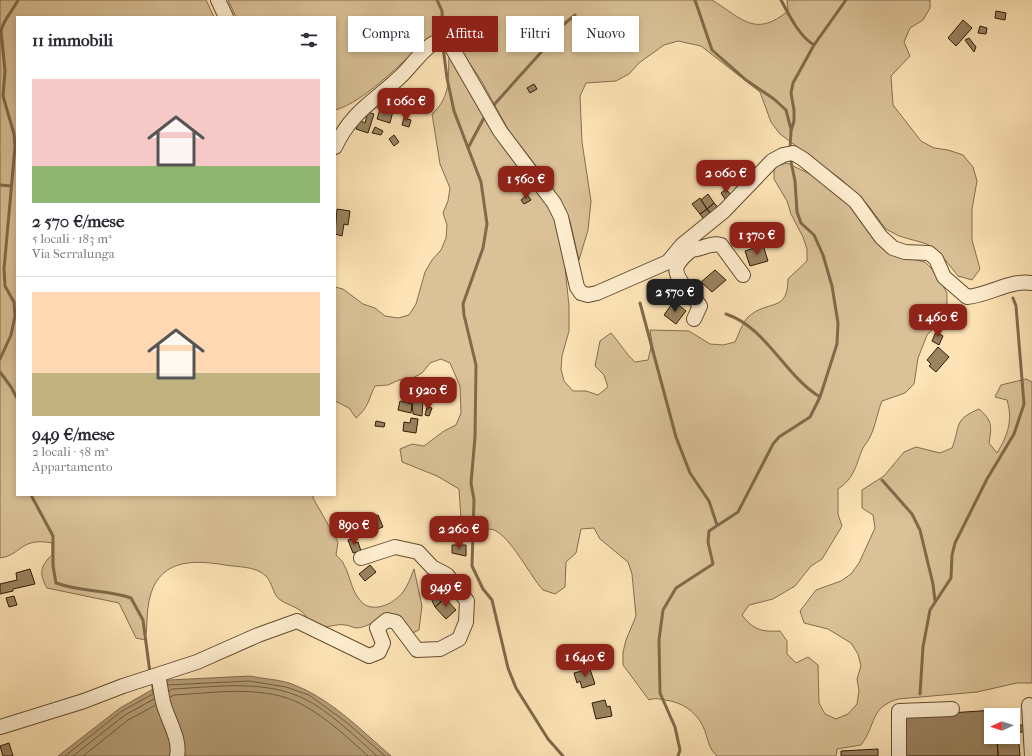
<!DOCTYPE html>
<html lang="it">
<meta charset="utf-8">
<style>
body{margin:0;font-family:"IM FELL French Canon",serif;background:#f7f7f7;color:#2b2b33;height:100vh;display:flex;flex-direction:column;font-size:15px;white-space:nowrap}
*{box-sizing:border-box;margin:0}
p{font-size:13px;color:#7c7c81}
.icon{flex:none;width:22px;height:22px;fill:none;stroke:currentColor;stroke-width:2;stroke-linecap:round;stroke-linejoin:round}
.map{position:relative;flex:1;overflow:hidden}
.sheet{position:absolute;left:16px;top:16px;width:320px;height:480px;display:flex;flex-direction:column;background:#fff;border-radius:0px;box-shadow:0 2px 6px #0003}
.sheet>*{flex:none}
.hud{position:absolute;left:348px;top:16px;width:380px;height:36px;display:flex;gap:8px}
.needle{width:26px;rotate:267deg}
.fabs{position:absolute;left:984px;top:708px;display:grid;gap:8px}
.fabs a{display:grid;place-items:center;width:36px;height:36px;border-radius:0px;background:#fff;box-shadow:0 2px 6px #0003;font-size:20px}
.price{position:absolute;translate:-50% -34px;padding:0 9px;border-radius:8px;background:#8f2418;color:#fff;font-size:13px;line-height:26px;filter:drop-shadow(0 1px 2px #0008)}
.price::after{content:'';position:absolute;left:50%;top:24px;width:12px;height:9px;margin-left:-6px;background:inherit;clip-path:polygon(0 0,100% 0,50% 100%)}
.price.selected{background:#222;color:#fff}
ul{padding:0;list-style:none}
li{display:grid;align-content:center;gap:8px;height:212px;padding:0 16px}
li+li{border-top:1px solid #e1e1e2}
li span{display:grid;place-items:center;height:124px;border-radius:0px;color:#555}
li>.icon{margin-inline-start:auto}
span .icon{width:72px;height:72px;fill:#fffc;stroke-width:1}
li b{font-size:17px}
h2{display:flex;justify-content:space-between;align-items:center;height:48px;padding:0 16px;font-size:17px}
.tag{padding:0 14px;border-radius:0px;background:#fff;box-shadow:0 2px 6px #0003;font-size:14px;line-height:36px}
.tag.selected{background:#8f2418;color:#fff}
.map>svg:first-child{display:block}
.green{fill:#dac197;stroke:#846e4d}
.water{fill:#b79f78;stroke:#806a49}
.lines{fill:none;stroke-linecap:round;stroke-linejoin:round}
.shore{stroke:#725d3e;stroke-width:1}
.stream{stroke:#806a49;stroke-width:3}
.building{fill:#9a8360;stroke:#2e1b03}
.minor-casing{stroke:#624d30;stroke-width:16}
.minor{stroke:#feedcf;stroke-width:14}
</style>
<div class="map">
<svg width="1032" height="756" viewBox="0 0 1032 756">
<rect width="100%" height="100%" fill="#fde3b5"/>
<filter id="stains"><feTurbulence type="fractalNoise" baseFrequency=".005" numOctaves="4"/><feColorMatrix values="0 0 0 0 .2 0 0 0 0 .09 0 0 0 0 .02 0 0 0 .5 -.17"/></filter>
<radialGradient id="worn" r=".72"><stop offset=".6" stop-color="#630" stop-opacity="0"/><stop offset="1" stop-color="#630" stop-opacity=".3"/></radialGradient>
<!-- green -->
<path class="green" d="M0 0H206L214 17H17V495H313V498L338 542 336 555C339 558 343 561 344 565 350 575 351 589 359 599 370 615 393 605 403 592 408 585 411 577 414 569L422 606 419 630 408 635 402 623 393 614C380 616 370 627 357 628 353 628 349 625 345 625 337 623 327 629 318 626 307 623 308 617 301 611 295 606 285 604 279 599 273 594 272 582 266 576 256 566 237 567 225 565 191 559 157 560 149 601 146 614 148 627 145 640L136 638 119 603 47 588C39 574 40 566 52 555V543C20 537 22 555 0 558Z
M228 0H712C743 19 755 38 788 11L787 0H930V8L923 20 910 28 904 42 910 56 891 76 893 105 921 141 934 148 948 150 963 155 973 167 977 181 972 209V240L980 269 972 280 958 276 939 252 927 244 899 236 886 229 867 204 842 180 780 134 771 122 760 92 701 46 678 41 664 45 639 63 629 74 616 81 586 83 580 96 582 142 591 201 588 230 579 260 570 221 551 185 509 131 482 82 455 41H427C402 61 365 102 335 110V17H236Z
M449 55 555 214 563 248 569 306V331L562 356 561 369 564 381 573 391H586L598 395 608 387 604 375 595 366 600 341 611 333C620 343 625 353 635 362L648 360 652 343 650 330 689 331 710 344 723 345 735 342C739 334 742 323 748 317 768 299 788 313 788 279L807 261V249L803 237 791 214 787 201 774 179V167L787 163 822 180 850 205 894 255 925 262 935 272 947 293V305L944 317 927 335 918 358 914 384 905 393 882 401C877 413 876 425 870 437 868 442 864 445 862 450 855 468 854 478 838 489V514L842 526 822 559 811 566 795 586 773 599 749 605 742 615C753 630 762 632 780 631L787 641V654L796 663 808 657 818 665 819 703 825 714 836 719 848 714 857 704 859 691 857 679 861 666 858 654 851 643 828 629 804 623 800 611 816 590 841 581 851 574 859 563 875 528 873 515 862 508V490L884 476 904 452 916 447 940 453 952 448C961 425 953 420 979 409 992 420 992 426 989 443L997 453C1008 435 1013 420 1007 400L995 397 1001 385 1026 379 1032 382V683H1017L977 692 898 699C869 708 877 724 861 745L837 749 836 756H717C709 749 708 740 705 731 699 715 687 705 671 701 663 700 656 697 649 700L623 665V652L626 640 636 616 632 574 628 562 600 539 594 528 581 529 576 553 566 562 565 587 555 594 543 590C530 576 511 537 494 530 487 528 477 528 469 528L461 518 459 489 437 476 402 462 400 449 412 444 424 446 444 431 456 425 461 413 460 386 450 363 441 359 430 363 422 373 411 379 399 380 388 385 375 386C368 400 369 407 356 418L349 408 335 401V287L343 289 363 304 375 308 385 316 398 318 409 315 416 304 425 272 432 260 441 250 446 238 447 225 443 213 448 201 450 188 440 164 432 114C451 97 448 79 449 55Z"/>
<!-- water -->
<path class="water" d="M250 676C262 679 277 679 289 683 329 697 360 729 391 756H58L120 708 169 680Z"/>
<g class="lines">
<!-- shore -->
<path class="shore" d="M168 685 249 681 286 687 309 695 346 722 385 756
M169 691 172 689C216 687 264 679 305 699 329 711 357 738 377 756
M170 697 174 695C215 693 265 684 303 705 327 718 348 738 368 756
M65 756 122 711 153 694
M73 756 125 715 154 699
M83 756 128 720 156 705"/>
<!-- stream -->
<path class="stream" d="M437 0 442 11 443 39
M695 0 712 50 746 80 774 99 786 110 791 129
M781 0C789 15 799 36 814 45
M443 47 447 78 454 111 481 182 487 224 483 248 463 304 464 315 476 365 475 437 471 483 474 500 472 566 483 589 492 600 508 668 516 688 548 739 563 756
M491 108 545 48 557 30 575 15
M468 148 486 114
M790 149 791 131 794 121V110L791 93 793 83 814 45 846 0
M0 185 11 186
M640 303 676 437 690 473 709 501 717 525
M726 314C767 328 784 375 820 397
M0 359 11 335 15 316 14 302 5 286 4 269 15 147 14 134 3 96 5 71 1 31C3 20 13 11 18 0
M0 372 11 387 17 398
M882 480 912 514 920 530 933 584 935 601
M31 495 53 536V566L56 583C81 592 107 590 131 598L143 620 150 673
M152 681 154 693
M920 694 923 647 930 610 951 578 952 555 955 543 987 479 1014 434 1024 404 1016 306 1013 298
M678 756 680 750 675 727 660 693 659 640 663 610 676 588 713 564 708 542 709 531 738 512 773 444 779 437 810 417 820 397 837 344 838 323 832 286 823 255 814 235 801 223 797 212 795 181 790 157"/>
</g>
<!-- building -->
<path class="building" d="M996 11 1006 13 1005 20 995 18Z
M963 20 972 28 956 46 948 38Z
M980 26 987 28 986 34 978 33Z
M969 38 976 47 974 52 965 40Z
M534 84 537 89 530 93 527 88Z
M387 97 401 100 398 112 393 111 390 123 377 119 382 103 385 104Z
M368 112 374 114 368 133 356 129 359 120 365 123Z
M404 118 411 120 409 127 402 125Z
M375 127 383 131 381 135 372 133Z
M394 135 399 142 394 146 389 139Z
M726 189 731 195 725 199 721 193Z
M708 194 714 203 707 209 701 200Z
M527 195 531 200 524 204 521 200Z
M700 198 707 209 700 214 692 204Z
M714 203 719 208 713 217 707 209Z
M337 209 350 211 348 225 344 224 342 236 335 234Z
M707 209 713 217 706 222 700 214Z
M738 229 743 231 739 242 734 240Z
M763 245 768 261 750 266 745 251Z
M715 270 726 280 712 292 701 282Z
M674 301 686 311 676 324 664 315Z
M936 332 943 336 939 345 932 341Z
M938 347 949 357 936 372 929 366 931 364 927 360Z
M400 401 412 404 411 413 398 410Z
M423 401 422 416 413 414 412 403Z
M427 407 432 408 429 416 425 415Z
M411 418 418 419 416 433 403 431 404 422 410 423Z
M376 421 385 423 384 427 375 426Z
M347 515 349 520 338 526 336 522Z
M378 515 383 527 364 534 359 523Z
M349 520 355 533 348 536 343 523Z
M353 539 355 543 358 542 361 551 353 553 348 540Z
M452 545H466V556L452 553Z
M370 565 376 572 365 581 359 574Z
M30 569 35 584 13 589V591L0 594V584L17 580 16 573Z
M434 591 441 602 435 607 429 594Z
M14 596 17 605 9 607 6 598Z
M445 598 456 610 446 619 435 607Z
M590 669 595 684 582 688 580 681 577 683 574 673Z
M605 700 607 707 610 706 612 716 596 719 592 703Z
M1016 709 1018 725H1026L1027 732H1018L1020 756H998L997 737H1013V715H995V710Z
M995 710V715H991V737H997L998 756H906L904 716Z
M9 743 13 756H3L0 746Z
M878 749V756H841V751Z"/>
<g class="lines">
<defs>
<path id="minor" d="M218 0 226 17
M335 147C352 110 377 100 403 74 412 65 420 53 431 45 437 40 444 43 451 46L500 131 554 203 561 217 577 287 581 293 588 295 597 293 668 262 682 245 724 211 772 161 783 155 793 153 803 159 855 201 881 237 893 248 905 252 929 253 936 259 944 277 967 297C990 295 1008 280 1032 283
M688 240 690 250C701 250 710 242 721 245L743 275
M689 252C685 255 681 259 678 264 670 276 694 296 700 306L694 319
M158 675C160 684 161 693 163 702 167 719 181 739 177 756
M1029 705 1032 756
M0 727 84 701 123 686 197 662 258 635 297 621 369 656 379 652 383 643 377 628 387 620 396 622 417 650 440 649 459 639 466 622 467 601 447 575 432 567 418 552 395 547 361 558
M899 756V711L952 709"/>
</defs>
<!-- minor casing -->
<use href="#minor" class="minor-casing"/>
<!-- minor -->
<use href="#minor" class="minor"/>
</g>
<rect width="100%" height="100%" filter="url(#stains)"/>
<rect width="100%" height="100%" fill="url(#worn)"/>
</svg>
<div class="fabs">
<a><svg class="needle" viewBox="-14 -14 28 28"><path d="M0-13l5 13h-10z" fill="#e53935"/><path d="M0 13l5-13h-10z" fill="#7c7c81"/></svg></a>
</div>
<b class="price" style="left:406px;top:122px">1 060 €</b>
<b class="price" style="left:726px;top:194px">2 060 €</b>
<b class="price" style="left:526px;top:200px">1 560 €</b>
<b class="price" style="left:757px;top:256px">1 370 €</b>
<b class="price selected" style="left:675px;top:313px">2 570 €</b>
<b class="price" style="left:938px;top:338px">1 460 €</b>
<b class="price" style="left:428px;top:411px">1 920 €</b>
<b class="price" style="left:354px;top:546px">890 €</b>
<b class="price" style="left:459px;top:550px">2 260 €</b>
<b class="price" style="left:446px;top:608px">949 €</b>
<b class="price" style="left:585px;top:678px">1 640 €</b>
<div class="hud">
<a class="tag">Compra</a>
<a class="tag selected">Affitta</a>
<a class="tag">Filtri</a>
<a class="tag">Nuovo</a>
</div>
<section class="sheet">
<h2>11 immobili<svg class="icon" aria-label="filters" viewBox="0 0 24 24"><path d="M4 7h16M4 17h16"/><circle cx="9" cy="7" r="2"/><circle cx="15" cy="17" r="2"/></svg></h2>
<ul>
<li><span style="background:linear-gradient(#f6c9c9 70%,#8fb573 0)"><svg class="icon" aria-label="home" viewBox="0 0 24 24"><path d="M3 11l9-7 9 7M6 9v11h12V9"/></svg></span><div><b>2 570 €/mese</b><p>5 locali · 183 m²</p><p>Via Serralunga</p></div></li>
<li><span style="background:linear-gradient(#ffd9b3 65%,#c2b280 0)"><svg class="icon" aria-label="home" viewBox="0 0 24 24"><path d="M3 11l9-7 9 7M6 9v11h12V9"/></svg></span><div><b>949 €/mese</b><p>2 locali · 58 m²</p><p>Appartamento</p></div></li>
</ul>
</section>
</div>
